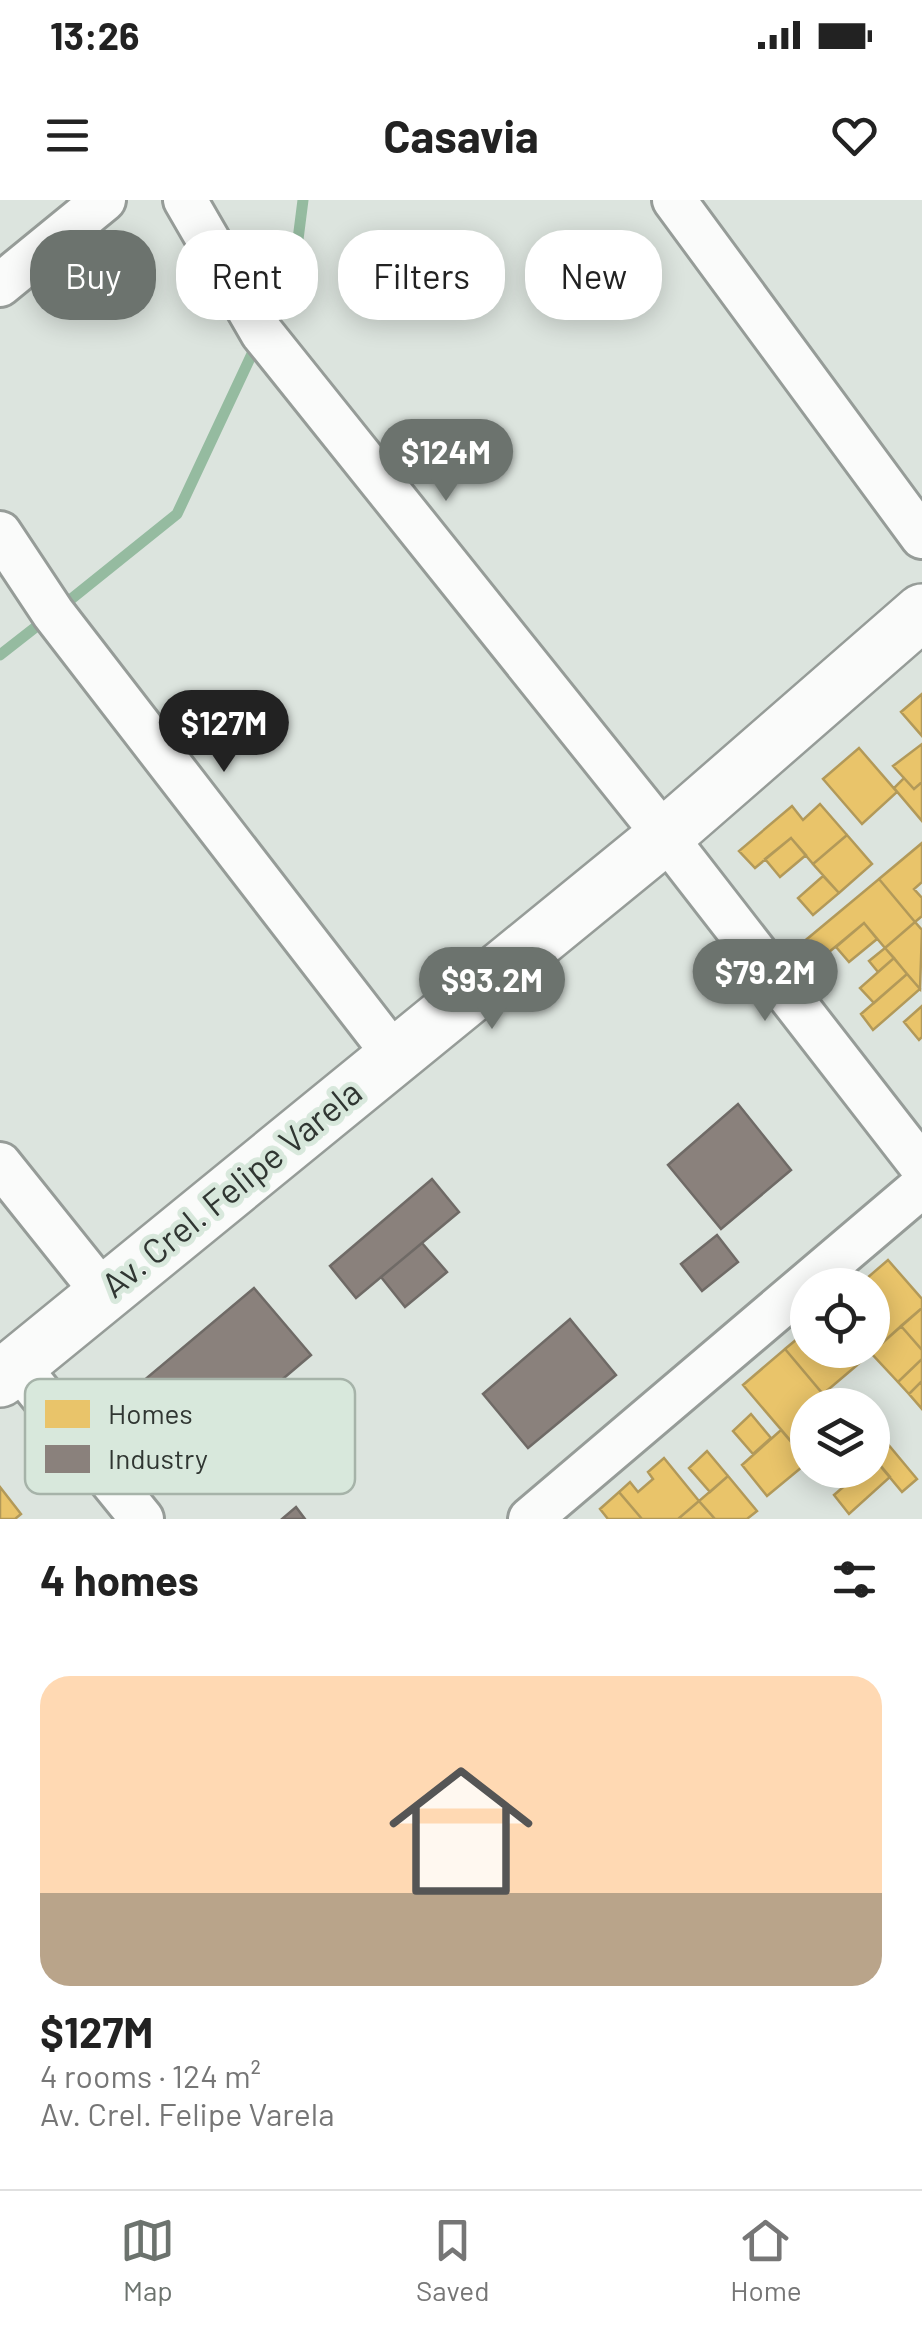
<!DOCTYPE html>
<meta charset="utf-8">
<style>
body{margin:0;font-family:Barlow,sans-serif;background:#f2f2f2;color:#222;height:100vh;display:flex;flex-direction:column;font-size:38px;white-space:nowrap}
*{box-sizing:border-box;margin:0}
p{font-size:32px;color:#767676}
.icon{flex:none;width:55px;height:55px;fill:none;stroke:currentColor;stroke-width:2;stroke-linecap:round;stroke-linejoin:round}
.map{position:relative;height:1319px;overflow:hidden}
.side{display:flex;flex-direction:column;background:#fff;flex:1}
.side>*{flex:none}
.guide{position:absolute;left:30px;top:30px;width:862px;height:90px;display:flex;gap:20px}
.controls{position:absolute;left:790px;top:1068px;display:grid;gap:20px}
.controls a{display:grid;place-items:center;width:100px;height:100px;border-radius:50%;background:#fff;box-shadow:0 5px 25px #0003;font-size:50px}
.price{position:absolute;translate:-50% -85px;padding:0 22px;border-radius:35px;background:#6c736e;color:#fff;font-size:32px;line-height:65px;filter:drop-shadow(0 2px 5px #0008)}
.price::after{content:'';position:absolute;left:50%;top:60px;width:30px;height:22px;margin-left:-15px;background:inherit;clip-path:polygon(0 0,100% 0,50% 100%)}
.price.selected{background:#222;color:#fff}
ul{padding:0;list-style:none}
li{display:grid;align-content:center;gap:20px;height:530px;padding:0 40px}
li+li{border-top:2px solid #e0e0e0}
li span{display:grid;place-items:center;height:310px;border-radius:30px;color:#555}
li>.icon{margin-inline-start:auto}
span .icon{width:180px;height:180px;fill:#fffc;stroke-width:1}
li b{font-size:42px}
h2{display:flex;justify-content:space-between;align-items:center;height:120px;padding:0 40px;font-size:42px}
.tag{padding:0 35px;border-radius:40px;background:#fff;box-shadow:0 5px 25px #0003;font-size:35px;line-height:90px}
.tag.selected{background:#6c736e;color:#fff}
.status{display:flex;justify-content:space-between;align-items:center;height:70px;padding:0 50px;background:#fff;direction:ltr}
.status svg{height:28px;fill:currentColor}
header{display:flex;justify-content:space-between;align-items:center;height:130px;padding:0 40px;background:#fff;font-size:45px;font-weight:700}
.dock{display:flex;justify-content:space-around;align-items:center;height:140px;border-top:2px solid #e0e0e0;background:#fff;font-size:28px;color:#767676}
.dock a{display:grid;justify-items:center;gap:5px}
.dock .selected{color:#6c736e}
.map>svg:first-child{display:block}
.homes{fill:#e9c46a;stroke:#b29959;stroke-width:2.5}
.industry{fill:#8a817c;stroke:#6f6a66;stroke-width:2.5}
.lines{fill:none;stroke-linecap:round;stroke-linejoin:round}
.stream{stroke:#95bba0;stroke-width:11}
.street-casing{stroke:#969c98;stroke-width:48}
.secondary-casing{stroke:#969c98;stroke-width:60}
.street{stroke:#fafbfa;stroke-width:42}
.secondary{stroke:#fafbfa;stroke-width:55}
.labels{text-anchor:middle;stroke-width:10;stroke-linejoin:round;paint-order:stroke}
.street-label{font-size:35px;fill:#303632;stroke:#d8e8dc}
.key{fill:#d8e8dc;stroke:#a6b3a9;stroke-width:2.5}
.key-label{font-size:28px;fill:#303632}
</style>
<div class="status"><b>13:26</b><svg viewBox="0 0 49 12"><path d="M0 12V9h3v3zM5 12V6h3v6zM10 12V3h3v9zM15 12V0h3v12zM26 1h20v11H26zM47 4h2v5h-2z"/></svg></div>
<header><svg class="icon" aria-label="menu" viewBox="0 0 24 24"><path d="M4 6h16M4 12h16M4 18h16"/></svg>Casavia<svg class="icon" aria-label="heart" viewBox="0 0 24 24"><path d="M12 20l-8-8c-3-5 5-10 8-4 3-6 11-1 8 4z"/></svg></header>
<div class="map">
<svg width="922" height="1319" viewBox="0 0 922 1319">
<rect width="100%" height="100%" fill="#dce4de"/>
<!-- homes -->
<path class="homes" d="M922 494V536L901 512Z
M922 544V582L914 589 893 566Z
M859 548 897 592 862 624 823 579Z
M904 578 914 589 922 582V621L894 588Z
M820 604 847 635 813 664 791 638 755 668 739 651 792 606 803 620Z
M847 635 872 664 839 693 813 664Z
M791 638 806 655 780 677 765 659Z
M922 643V682L914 689 922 698V716L915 722 879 679Z
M823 676 839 693 813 715 798 698Z
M879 679 915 722 885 748 864 723 817 762 801 744Z
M915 722 922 730 920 789 885 748Z
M864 723 877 739 849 762 836 747Z
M885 748 894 758 878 772 869 761Z
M894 758 907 774 874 803 860 788Z
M907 774 920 789 873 830 861 814Z
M922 806V837L919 840 904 822Z
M888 1060 922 1099V1108L871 1153 872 1085H859Z
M922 1108V1150L901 1126Z
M901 1126 922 1150V1159L898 1182 871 1153Z
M808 1130V1150H843L856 1166 823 1194 785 1149Z
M785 1149 832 1205H808V1261L743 1185Z
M843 1150H869L871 1153 856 1166Z
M922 1159V1181L909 1194 898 1182Z
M922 1181V1209L909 1194Z
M751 1214 771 1238 753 1254 733 1231Z
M781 1230 808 1262 767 1296 742 1265Z
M882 1237 917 1279 902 1292 872 1256V1245Z
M707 1251 728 1276 710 1292 689 1268Z
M664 1258 699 1301 678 1319H642L619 1292 630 1282 638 1292 653 1279 648 1272Z
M875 1259 890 1277 849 1314 834 1295 863 1270H872Z
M728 1276 757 1311 747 1319H715L699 1301Z
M0 1287 21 1314 15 1319H0Z
M619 1292 642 1319H608L600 1309Z
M699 1301 715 1319H678Z"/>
<!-- industry -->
<path class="industry" d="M738 904 791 970 721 1029 668 965Z
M432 979 459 1012 356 1098 330 1066Z
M717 1035 738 1062 702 1091 681 1064Z
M422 1043 447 1072 405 1107 381 1077Z
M254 1088 311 1155 184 1263 124 1197Z
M570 1119 616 1175 528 1248 483 1194Z
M296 1307 305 1319H282Z"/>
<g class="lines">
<!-- stream -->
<path class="stream" d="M268 119 295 63 303 0
M60 408 177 314 258 141
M0 455 46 419"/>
<defs>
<path id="street" d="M185 0 262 133 665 636 922 967
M674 0 922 337
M0 85 104 0
M0 333 53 413 395 856
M0 964 104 1094
M17 1165 142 1319
M530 1319 922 986"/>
<path id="secondary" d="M0 1179 665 636 922 412"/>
</defs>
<!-- street casing -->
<use href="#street" class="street-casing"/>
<!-- secondary casing -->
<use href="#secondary" class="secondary-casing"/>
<!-- street -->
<use href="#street" class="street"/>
<!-- secondary -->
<use href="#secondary" class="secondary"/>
</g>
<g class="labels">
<!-- street labels -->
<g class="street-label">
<text transform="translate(232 989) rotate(-39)" y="12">Av. Crel. Felipe Varela</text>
</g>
</g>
<!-- legend -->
<rect x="25" y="1179" width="330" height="115" rx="15" class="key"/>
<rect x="45" y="1200" width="45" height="28" fill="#e9c46a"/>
<rect x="45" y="1245" width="45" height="28" fill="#8a817c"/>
<g class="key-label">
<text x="108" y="1224">Homes</text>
<text x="108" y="1269">Industry</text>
</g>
</svg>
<div class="controls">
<a><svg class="icon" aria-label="locate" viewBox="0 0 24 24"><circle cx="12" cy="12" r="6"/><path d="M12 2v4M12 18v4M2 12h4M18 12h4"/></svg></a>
<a><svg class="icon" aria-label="layers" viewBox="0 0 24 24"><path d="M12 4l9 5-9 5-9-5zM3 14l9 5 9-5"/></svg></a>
</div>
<b class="price" style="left:446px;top:304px">$124M</b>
<b class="price selected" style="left:224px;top:575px">$127M</b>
<b class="price" style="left:765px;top:824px">$79.2M</b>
<b class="price" style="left:492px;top:832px">$93.2M</b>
<div class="guide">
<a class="tag selected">Buy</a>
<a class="tag">Rent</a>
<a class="tag">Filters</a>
<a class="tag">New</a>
</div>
</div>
<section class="side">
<h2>4 homes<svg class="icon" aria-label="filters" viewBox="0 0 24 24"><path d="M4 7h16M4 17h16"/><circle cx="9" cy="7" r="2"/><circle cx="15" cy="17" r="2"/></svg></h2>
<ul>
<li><span style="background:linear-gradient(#ffd9b3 70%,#b9a48a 0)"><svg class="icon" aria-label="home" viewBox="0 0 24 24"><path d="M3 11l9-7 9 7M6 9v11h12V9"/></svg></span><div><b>$127M</b><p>4 rooms · 124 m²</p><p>Av. Crel. Felipe Varela</p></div></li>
</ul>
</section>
<nav class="dock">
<a class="selected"><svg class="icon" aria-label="map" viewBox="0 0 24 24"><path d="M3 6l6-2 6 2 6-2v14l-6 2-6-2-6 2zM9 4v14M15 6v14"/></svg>Map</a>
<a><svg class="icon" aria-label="saved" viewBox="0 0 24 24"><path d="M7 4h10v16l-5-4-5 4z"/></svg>Saved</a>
<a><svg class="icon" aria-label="home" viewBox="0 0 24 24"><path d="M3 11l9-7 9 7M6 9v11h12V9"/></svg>Home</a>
</nav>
